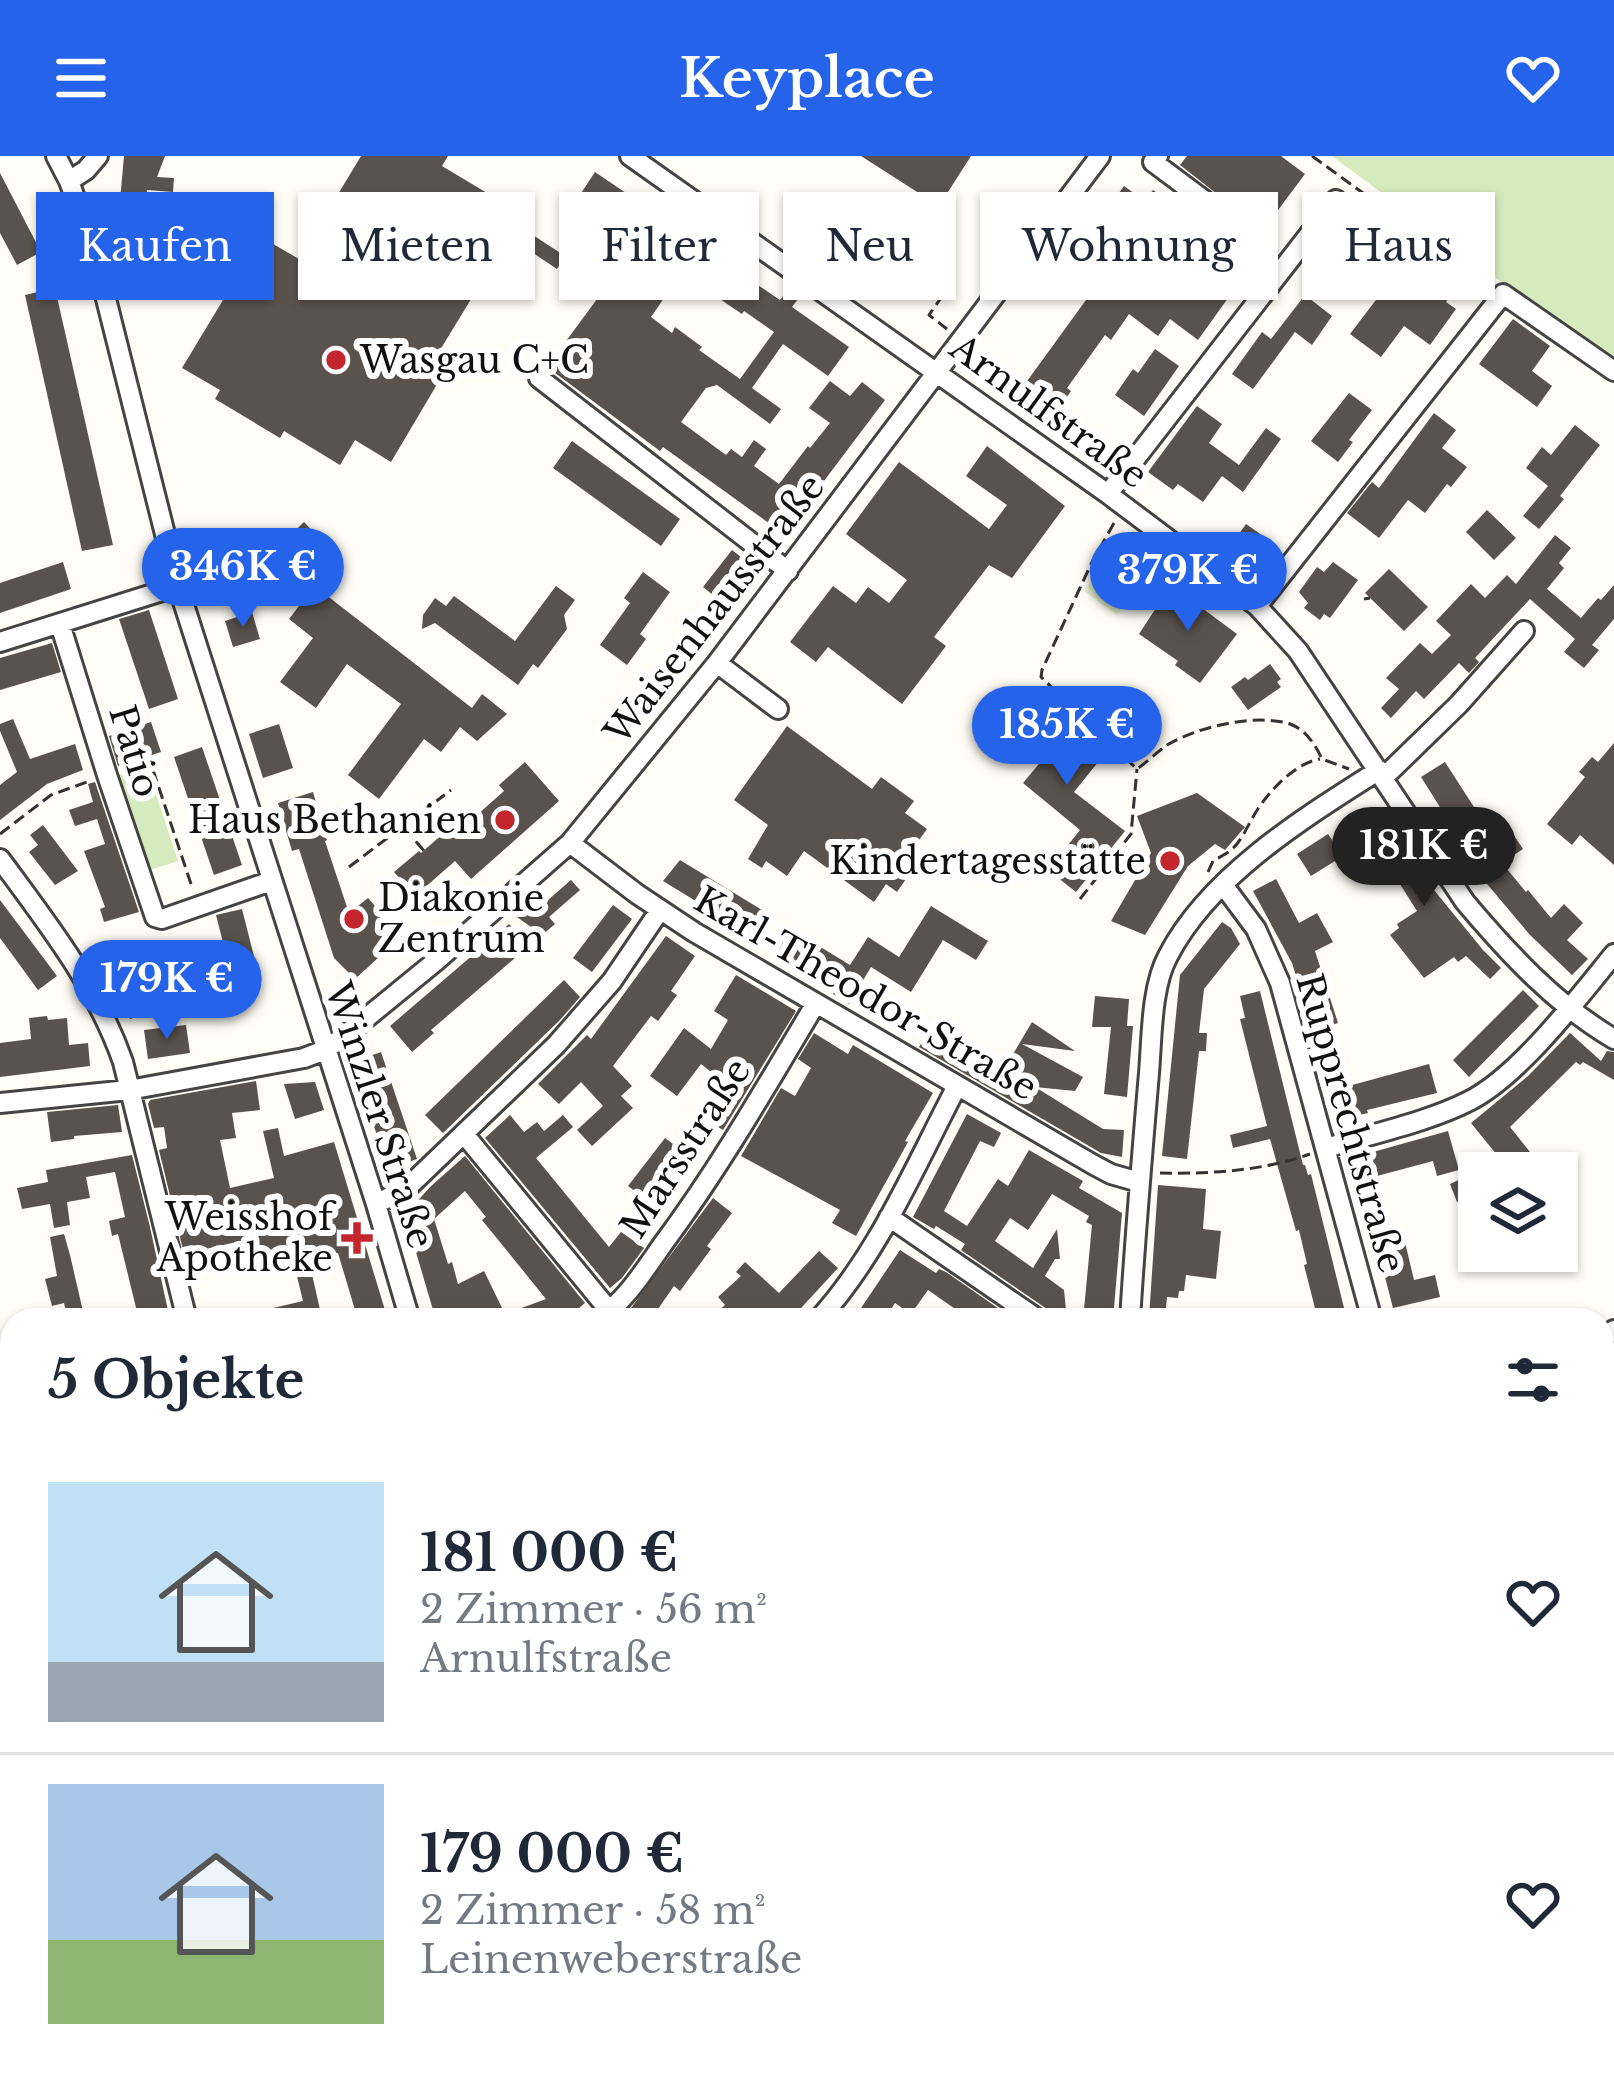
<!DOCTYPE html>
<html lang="de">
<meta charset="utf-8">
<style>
body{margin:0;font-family:"Libre Baskerville",serif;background:#f6f6f7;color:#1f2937;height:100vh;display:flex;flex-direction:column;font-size:45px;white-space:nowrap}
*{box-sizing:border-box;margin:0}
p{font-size:39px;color:#747a83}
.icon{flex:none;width:66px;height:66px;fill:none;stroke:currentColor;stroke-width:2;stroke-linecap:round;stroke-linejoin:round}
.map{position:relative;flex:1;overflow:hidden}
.sheet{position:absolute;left:0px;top:1152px;width:1614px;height:771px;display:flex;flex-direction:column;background:#fff;border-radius:36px 36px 0 0;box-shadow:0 3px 9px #0004}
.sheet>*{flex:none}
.hud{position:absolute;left:36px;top:36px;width:1542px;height:108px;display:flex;gap:24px}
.buttons{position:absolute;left:1458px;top:996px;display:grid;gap:24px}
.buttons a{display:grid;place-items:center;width:120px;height:120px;border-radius:0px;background:#fff;box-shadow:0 3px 9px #0004;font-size:60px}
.price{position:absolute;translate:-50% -102px;padding:0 27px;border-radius:42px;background:#2563eb;color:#fff;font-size:39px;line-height:78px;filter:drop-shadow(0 3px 6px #0008)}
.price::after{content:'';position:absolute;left:50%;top:72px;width:36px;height:27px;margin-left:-18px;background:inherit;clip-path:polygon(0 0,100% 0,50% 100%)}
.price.active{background:#222;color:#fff}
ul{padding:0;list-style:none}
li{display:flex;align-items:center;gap:36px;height:300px;padding:0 48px}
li+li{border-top:3px solid #e0e1e3}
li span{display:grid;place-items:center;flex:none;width:336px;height:240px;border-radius:0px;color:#555}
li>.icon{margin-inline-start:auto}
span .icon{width:144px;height:144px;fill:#fffc;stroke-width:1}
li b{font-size:51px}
h2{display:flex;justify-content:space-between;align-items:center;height:144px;padding:0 48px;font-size:51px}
.tag{padding:0 42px;border-radius:0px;background:#fff;box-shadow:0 3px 9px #0004;font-size:42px;line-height:108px}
.tag.active{background:#2563eb;color:#fff}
header{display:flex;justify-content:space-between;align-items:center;height:156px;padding:0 48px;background:#2563eb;color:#fff;font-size:54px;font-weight:600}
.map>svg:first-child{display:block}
.green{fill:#d5ebbd}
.pitch{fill:#e6f2cf}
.building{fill:#5a524d;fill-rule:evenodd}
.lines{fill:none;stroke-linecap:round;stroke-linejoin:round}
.minor-casing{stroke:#444;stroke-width:24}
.path{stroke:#333;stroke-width:3;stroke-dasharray:12 6;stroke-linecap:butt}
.minor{stroke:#fff;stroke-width:18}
.poi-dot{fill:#c4262e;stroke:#fff;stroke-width:4.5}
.labels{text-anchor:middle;stroke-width:12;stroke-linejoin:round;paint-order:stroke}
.poi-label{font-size:36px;fill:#111;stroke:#fff;text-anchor:end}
.street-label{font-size:36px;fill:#111;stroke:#fff}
</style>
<header><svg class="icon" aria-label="menu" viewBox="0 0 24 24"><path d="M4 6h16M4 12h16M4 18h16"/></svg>Keyplace<svg class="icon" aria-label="heart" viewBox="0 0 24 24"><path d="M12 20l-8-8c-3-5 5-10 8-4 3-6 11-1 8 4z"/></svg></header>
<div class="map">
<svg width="1614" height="1922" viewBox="0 0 1614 1922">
<rect width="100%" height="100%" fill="#fffdf5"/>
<!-- green -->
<path class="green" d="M1332 0H1614V200L1511 133Z
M147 611 178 705 147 715 116 620Z
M1614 1608V1922H1380L1385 1911H1602V1612Z"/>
<!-- pitch -->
<path class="pitch" d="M1118 388 1151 412 1117 459 1084 435Z"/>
<!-- building -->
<path class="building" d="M124 0H165L157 21 174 22 173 36 147 34 145 58 119 56Z
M361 0H448L442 10 522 58 516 68 565 100 557 113 509 81 426 217 439 225 391 306 355 284 340 309 284 275 280 282 215 243 220 234 182 212 261 81 299 103Z
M861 0H971L939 50Z
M1187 0H1281L1305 18 1263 74 1180 9Z
M595 16 626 37 602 72 621 84 597 120 567 100 591 64 572 51Z
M0 17 41 96 17 109 0 77Z
M1124 30 1145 45 1153 34 1236 94 1228 104 1246 117 1198 184 1170 163 1158 180 1129 158 1111 184 1105 179 1067 232 1071 235 1056 257 1022 232 1094 133 1086 127 1112 90 1091 75Z
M1357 46 1373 59 1367 66 1376 73 1356 100 1330 79Z
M650 57 700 90 651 161 672 177 675 171 702 191 699 194 740 223 774 176 744 155 742 158 705 133 724 106 780 144 787 135 798 143 792 151 849 191 828 220 783 188 752 232 781 253 770 268 717 229 706 232 681 266 726 299 731 293 742 301 754 284 766 293 754 310 779 328 808 290 810 292 830 267 809 252 830 225 850 240 862 226 885 244 784 378 663 291 660 295 547 211 611 124 631 138 657 101 632 84Z
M1401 111 1424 129 1436 113 1458 130 1446 146 1456 153 1430 189 1404 170 1381 201 1350 178Z
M55 132 113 389 82 395 25 139Z
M1305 139 1332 160 1312 189 1295 176 1253 233 1232 218 1262 176 1271 183Z
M1513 163 1550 190 1532 215 1552 230 1537 251 1479 208Z
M1155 193 1179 210 1144 260 1115 239 1133 213 1138 217Z
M1349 237 1372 254 1349 284 1353 286 1338 306 1311 285Z
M1197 250 1222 268 1209 287 1239 309 1266 272 1281 283 1243 336 1222 320 1203 346 1178 328 1173 334 1148 316Z
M1434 257 1456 274 1442 292 1467 311 1451 331 1447 328 1425 357 1408 344 1379 382 1347 357 1372 326 1379 332Z
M1575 269 1600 289 1560 340 1564 343 1539 373 1523 360 1548 330 1526 312 1542 291 1551 299Z
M572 285 680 363 661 390 553 312Z
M987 290 1065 350 1012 422 989 409 934 481 946 490 902 548 828 491 816 506 790 486 833 430 856 447 868 431 889 447 907 424 846 378 899 306 989 373 1007 349 966 320Z
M1487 354 1516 382 1494 404 1466 376Z
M304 366 327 391 299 418 472 552 482 538 507 558 477 585 460 571 441 596 424 583 379 643 348 619 401 548 347 508 316 552 280 526 313 482 289 463 302 446 263 406Z
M1246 368 1273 387 1257 408 1231 389Z
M1555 379 1571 392 1559 407 1564 412 1547 433 1581 462 1598 442 1601 444 1614 429V463L1592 489 1599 494 1584 512 1564 496 1575 483 1530 443 1475 502 1479 506 1469 517 1459 507 1424 543 1416 535 1391 562 1381 552 1399 533 1386 522 1420 487 1432 498 1451 479 1436 465 1471 428 1485 442 1507 419 1516 428Z
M732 394 755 412 731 443 719 434 714 440 703 431Z
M63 406 71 433 0 457V427Z
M1333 406 1358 424 1330 462 1324 458 1320 464 1304 452 1308 447 1299 436 1317 411 1324 416Z
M1389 413 1428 451 1404 475 1365 437Z
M643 416 670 436 640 478 646 483 627 509 600 489 630 447 624 442Z
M1171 429 1237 478 1200 527 1175 509 1178 505 1139 478Z
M556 430 575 444 564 459 567 473 538 512 533 508 518 529 435 467 422 473 423 459 435 442 446 450 454 440 515 485Z
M149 454 178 543 149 553 119 463Z
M252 456 260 483 233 491 225 465Z
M692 473 709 487 685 518 667 504Z
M52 487 61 516 0 534V502Z
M1270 508 1281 523 1277 526 1281 531 1248 554 1231 531 1245 521 1248 524Z
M1032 536 1046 548 1049 544 1069 560 1064 568 1103 600 1074 636 1125 675 1076 736 1048 714 1080 674 1023 627 1048 597 1009 565Z
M13 563 30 603 75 588 83 614 47 628 0 664V629L17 616 0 575V568Z
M151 566 161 596 118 610 109 580Z
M279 568 293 612 263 622 249 578Z
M787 570 872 633 881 621 914 645 905 657 927 673 896 716 906 723 897 736 886 728 874 746 804 695 787 720 766 705 762 712 748 703 768 669 734 644Z
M1614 587V709L1580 679 1572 689 1547 668 1585 621 1579 616 1592 601 1598 606Z
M202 591 242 709 214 719 174 601Z
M525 606 559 645 471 723 455 705 415 740 394 716 419 695 421 697 462 661 468 667 504 635 499 629Z
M1445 606 1483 665 1486 663 1499 683 1511 675 1523 693 1502 707 1526 736 1528 734 1551 762 1564 748 1583 767 1567 784 1588 803 1572 819 1530 779 1482 722 1484 721 1421 621Z
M95 626 139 756 104 766 100 753 105 751 84 695 105 688 97 663 75 670 69 654 93 646 88 628Z
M313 636 327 684 325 685 349 757 368 742 402 780 355 823 334 802 299 693 292 695 278 647Z
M1197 637 1245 671 1225 694 1215 688 1188 710 1145 779 1111 765 1151 697 1137 660Z
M1382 651 1434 734 1483 794 1501 812 1490 823 1466 800 1458 806 1454 801 1424 822 1390 779 1399 772 1397 768 1417 755 1360 665Z
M43 669 78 715 55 729 29 696 38 689 30 679Z
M1328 678 1343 700 1311 720 1297 698Z
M680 704 762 754 748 777 663 725Z
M1276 723 1299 767 1317 757 1333 786 1315 795 1338 867 1313 875 1292 807 1253 735Z
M571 724 580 734 549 761 555 768 542 779 517 761 536 745 540 751Z
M0 744 57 820 38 834 0 782Z
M613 749 632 763 592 816 573 802Z
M931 750 988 785 976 804 943 784 911 836 871 811 849 848 833 838 836 832 777 796 791 773 850 809 868 781 899 801Z
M242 753 261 828 235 833 216 759Z
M1222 766 1231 772 1240 788 1204 833 1199 877H1207L1206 895H1199L1187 1003 1162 1000 1180 819Z
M509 768 530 789 431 874 434 877 412 896 390 870Z
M666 780 695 800 671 835 677 839 658 865 651 860 613 910 632 930 621 940 633 952 592 990 577 974 603 950 581 926 559 948 538 928 587 879 591 883Z
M112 789 115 796 119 795 130 827 143 822 147 835 137 839 144 858 130 863 123 844 116 847 98 802 101 801 98 793Z
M736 819 796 855 723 974 700 960 721 924 701 908 677 940 650 920 684 872 711 893 728 864 714 855Z
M564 824 580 841 560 864 443 977 425 959Z
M1523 834 1539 850 1469 921 1453 904Z
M1260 835 1303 1009H1305L1308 1019 1311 1018 1347 1164H1318L1304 1109 1307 1108 1299 1074 1296 1075 1270 983 1233 992 1230 979 1267 970 1240 863 1245 862 1240 840Z
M1095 840 1129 843 1127 870H1133L1127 941 1104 938 1111 871H1092Z
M47 860 48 864 67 862 69 889 88 887 90 910 0 921V887L31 883 29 862Z
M938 861 951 869 944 879 1003 915 1032 866 1075 895 1022 888 1083 921 1075 935 1035 931 1103 973 1124 974 1122 1001 1101 997 919 891Z
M186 869 190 897 148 903 144 874Z
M814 877 848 898 853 889 933 937 905 985 908 986 856 1080 832 1067 840 1054 741 1000 781 932 795 940 811 912 798 903Z
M1570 877 1601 905 1607 895 1614 896V924L1583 906 1580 909 1576 906 1510 971 1530 996 1509 1011 1512 1017H1479V1037L1457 1046 1450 1028 1501 1004 1471 967 1528 920Z
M381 896 417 1003 388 1013 353 906Z
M1429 908 1437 937 1367 954 1368 957 1342 963 1334 934Z
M256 925 260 954 232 957 236 982 220 984 230 1032 274 1022 263 975 278 972 284 1000 334 986 388 1164H358L338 1097 309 1105 321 1158 293 1164H248L247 1158 303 1145 295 1112 262 1119 254 1082 184 1098 159 994 167 992 164 971 154 972 148 948 150 944Z
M315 926 324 954 295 963 284 928Z
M118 949 122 976 74 980V983L51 986 47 956Z
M967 958 1001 977 994 991 980 985 944 1055 967 1070 998 1023 1008 1030 1029 994 1083 1025 1079 1032 1122 1057 1113 1164H1083L1092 1069 1086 1066 1089 1060 1052 1038 1028 1074 1010 1062 995 1085 1033 1112 1057 1073 1060 1103H1055L1045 1120 1064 1134 1067 1164H1052L1047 1153 961 1094 965 1088 936 1070 934 1073 913 1061Z
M510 959 524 976 537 966 544 975 563 959 573 971 536 1002 609 1091 621 1076 644 1092 622 1122 610 1132 485 982Z
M1448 975 1459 1014 1437 1020 1433 1005 1377 1020 1394 1084 1404 1082 1414 1124 1435 1119 1440 1141 1393 1152 1360 1025 1355 1026 1348 1003Z
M665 982 684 996 648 1045 628 1030Z
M132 999 150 1071 170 1164H139L118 1078 112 1080 109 1065 125 1061 115 1016 86 1021 90 1042 67 1046 70 1069 54 1072 50 1048 22 1053 17 1032 48 1026 46 1014Z
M465 1000 585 1147 573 1157 579 1164H436L405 1059 430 1031ZM465 1035 486 1061 482 1064 546 1143 505 1158 484 1115 458 1128 452 1106 448 1108 434 1063Z
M1158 1029 1206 1033 1203 1073 1221 1075 1216 1123 1186 1119 1184 1135H1179L1178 1142 1167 1141 1165 1163 1149 1161Z
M713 1042 732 1057 707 1090 711 1093 680 1135 674 1130 658 1153 666 1164H633L628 1156Z
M64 1078 70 1099 85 1164H68L64 1147 52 1150 45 1123 57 1120 50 1081Z
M900 1094 936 1117 939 1113 946 1116 1015 1164H971L928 1134 911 1158 895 1147 884 1164H853Z
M819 1095 838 1112 790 1164H708L725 1149 718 1141 741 1120 736 1116 745 1106 779 1137Z"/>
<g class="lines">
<defs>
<path id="minor" d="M56 0 69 25 94 95 178 430 376 1048 410 1164
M630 0 1108 338 1257 450 1298 495 1465 746C1509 798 1555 848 1614 883
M1158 0 1153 6 1248 77
M69 25 86 14 98 0
M539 222 788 415
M1108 338 1336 44
M1257 450 1503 138 1614 215
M60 468 107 619 155 761 162 763 271 725
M0 486 178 430
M717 507 778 553
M1384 621 1459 548 1524 475
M570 687 637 738 694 776 1094 1009 1111 1018 1139 1026
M0 703C48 768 96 829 123 906L187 1164
M1224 730 1256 773 1280 827 1372 1164
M0 947 129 934 304 902 325 894 343 881 436 805 570 687 717 507 1100 0
M464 978 617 1164
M1326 992C1371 978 1428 966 1469 945 1519 920 1578 842 1614 798
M376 1048 407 1032 556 889 612 825 660 754
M889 1061 1039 1164
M597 1164C625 1146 644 1115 663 1088 720 1011 767 929 816 847
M818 1164C879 1097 915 1010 957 930
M1130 1164C1135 1082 1142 999 1149 917 1152 882 1151 831 1168 800 1209 720 1305 661 1379 614
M1602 1182 1614 1174
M0 1334 12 1384
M1602 1471 1614 1458
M0 1677 12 1665
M0 1909 10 1922
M141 1911 143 1922
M590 1911 593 1922
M364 1922 409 1911
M1135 1922 1156 1916
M1259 1922 1272 1911
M1359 1922 1364 1911"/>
</defs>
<!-- minor casing -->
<use href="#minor" class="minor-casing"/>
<!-- path -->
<path class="path" d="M1312 0 1487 127
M943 139 929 159 947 173
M1114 367 1092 406 1042 514 1041 521 1137 613C1147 606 1157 596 1167 589 1197 571 1256 557 1290 568 1306 574 1315 588 1322 603L1349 613
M1364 443 1370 442
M125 613 150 605 192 731
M404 672 425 696
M0 678 51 639 87 626
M349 711 451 634
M1208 716 1213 705C1216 703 1228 697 1230 695 1241 686 1246 673 1253 661 1265 639 1294 607 1320 603
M1080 743 1131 678 1137 613
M1160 1017C1211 1018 1262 1015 1310 998
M1602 1599 1614 1594
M1602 1903 1614 1884
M1591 1922 1597 1911"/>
<!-- minor -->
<use href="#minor" class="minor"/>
</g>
<!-- markers -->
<g class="poi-dot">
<circle cx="336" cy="204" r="12"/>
<circle cx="505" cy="664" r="12"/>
<circle cx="1170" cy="705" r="12"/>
<circle cx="354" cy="763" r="12"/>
<path d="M351 1064h12v12h12v12h-12v12h-12v-12h-12v-12h12z"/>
</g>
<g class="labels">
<!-- poi labels -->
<g class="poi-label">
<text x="360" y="217" text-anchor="start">Wasgau C+C</text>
<text x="481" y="677">Haus Bethanien</text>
<text x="1146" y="718">Kindertagesstätte</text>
<text x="378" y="755" text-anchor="start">Diakonie<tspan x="378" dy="41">Zentrum</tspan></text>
<text x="333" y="1074">Weisshof<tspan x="333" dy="41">Apotheke</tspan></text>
</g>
<!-- street labels -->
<g class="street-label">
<text transform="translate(1049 255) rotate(36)" y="13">Arnulfstraße</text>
<text transform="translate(714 453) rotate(-52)" y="13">Waisenhausstraße</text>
<text transform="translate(135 595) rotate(73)" y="13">Patio</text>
<text transform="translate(866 837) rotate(30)" y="13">Karl-Theodor-Straße</text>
<text transform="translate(380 959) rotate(72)" y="13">Winzler Straße</text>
<text transform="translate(1351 967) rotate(74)" y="13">Rupprechtstraße</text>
<text transform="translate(685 992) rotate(-57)" y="13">Marsstraße</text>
</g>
</g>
</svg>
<div class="buttons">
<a><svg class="icon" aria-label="layers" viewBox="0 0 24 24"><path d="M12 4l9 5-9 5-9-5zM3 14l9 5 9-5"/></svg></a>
</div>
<b class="price" style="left:243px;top:474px">346K €</b>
<b class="price" style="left:1188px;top:478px">379K €</b>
<b class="price" style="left:1067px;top:632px">185K €</b>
<b class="price active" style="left:1424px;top:753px">181K €</b>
<b class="price" style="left:167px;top:886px">179K €</b>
<div class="hud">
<a class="tag active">Kaufen</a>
<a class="tag">Mieten</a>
<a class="tag">Filter</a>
<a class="tag">Neu</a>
<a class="tag">Wohnung</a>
<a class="tag">Haus</a>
</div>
<section class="sheet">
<h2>5 Objekte<svg class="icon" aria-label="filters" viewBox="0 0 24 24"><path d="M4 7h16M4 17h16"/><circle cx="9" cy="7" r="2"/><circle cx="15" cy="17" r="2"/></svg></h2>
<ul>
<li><span style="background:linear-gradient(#bfe0f5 75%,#9aa5b1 0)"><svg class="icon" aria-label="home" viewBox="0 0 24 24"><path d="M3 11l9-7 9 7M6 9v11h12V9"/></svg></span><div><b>181 000 €</b><p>2 Zimmer · 56 m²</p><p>Arnulfstraße</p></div><svg class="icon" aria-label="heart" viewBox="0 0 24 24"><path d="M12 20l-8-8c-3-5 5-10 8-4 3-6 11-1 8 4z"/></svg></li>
<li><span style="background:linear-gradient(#a9c7e8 65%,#8fb573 0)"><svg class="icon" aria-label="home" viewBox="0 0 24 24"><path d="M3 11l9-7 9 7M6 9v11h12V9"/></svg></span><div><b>179 000 €</b><p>2 Zimmer · 58 m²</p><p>Leinenweberstraße</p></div><svg class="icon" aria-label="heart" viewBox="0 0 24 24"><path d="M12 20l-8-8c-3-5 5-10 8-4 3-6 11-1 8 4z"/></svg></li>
</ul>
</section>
</div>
